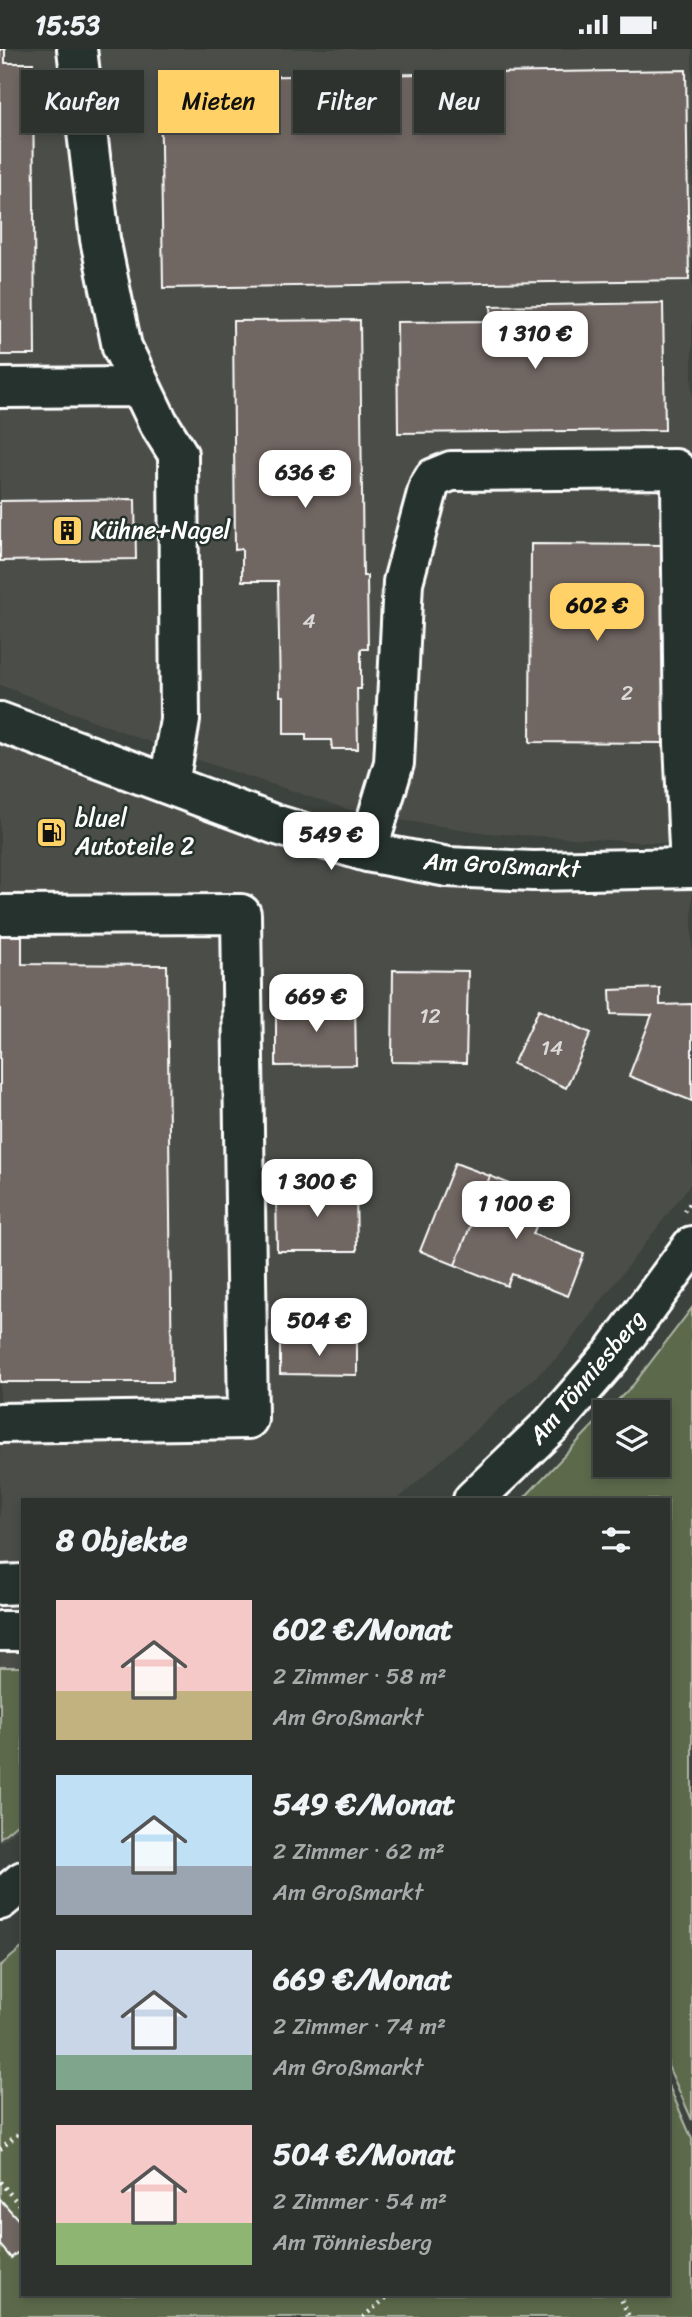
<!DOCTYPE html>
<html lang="de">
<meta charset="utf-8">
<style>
body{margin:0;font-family:Sriracha,sans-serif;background:#393e3a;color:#f1f3f6;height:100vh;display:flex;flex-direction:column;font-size:26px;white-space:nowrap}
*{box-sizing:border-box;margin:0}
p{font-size:23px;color:#a7aaaa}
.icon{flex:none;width:38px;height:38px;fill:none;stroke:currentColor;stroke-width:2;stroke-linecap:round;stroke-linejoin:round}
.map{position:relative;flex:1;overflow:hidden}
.sheet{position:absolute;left:21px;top:1449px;width:649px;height:798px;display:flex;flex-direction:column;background:#2d322e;border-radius:0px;box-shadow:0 4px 10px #0003,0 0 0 2px #484d4a}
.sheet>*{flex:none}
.banner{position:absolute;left:21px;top:21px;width:651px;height:63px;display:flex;gap:14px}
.tools{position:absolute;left:593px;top:1351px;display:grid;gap:14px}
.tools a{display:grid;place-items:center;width:77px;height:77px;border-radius:0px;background:#2d322e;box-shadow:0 4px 10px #0003,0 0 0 2px #484d4a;font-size:35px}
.price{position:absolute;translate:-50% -60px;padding:0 16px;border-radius:14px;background:#fff;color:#222;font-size:23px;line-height:46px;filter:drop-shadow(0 2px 4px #0008)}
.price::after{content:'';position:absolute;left:50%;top:42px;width:21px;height:16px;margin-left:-10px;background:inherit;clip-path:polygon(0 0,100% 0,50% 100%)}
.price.selected{background:#ffd166;color:#111}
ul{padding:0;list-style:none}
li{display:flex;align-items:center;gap:21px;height:175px;padding:0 35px}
li span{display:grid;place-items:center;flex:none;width:196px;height:140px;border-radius:0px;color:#555}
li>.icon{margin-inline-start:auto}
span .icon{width:84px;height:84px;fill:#fffc;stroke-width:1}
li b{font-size:30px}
h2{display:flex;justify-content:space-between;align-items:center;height:84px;padding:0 35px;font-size:30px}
.pill{padding:0 24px;border-radius:0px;background:#2d322e;box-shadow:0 4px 10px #0003,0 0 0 2px #484d4a;font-size:24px;line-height:63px}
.pill.selected{background:#ffd166;color:#111}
.status{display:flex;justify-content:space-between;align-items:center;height:49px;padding:0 35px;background:#2d322e;direction:ltr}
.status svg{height:19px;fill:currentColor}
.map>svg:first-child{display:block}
.built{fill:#4b4d48}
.green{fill:#5c6b4c;stroke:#aeb5a6;stroke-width:2}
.building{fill:#6f6662;stroke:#fff;stroke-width:2}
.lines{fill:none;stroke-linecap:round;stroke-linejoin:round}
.minor-casing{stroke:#fff;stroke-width:44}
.path{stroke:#fff;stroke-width:4.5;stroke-dasharray:2 5;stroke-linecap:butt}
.minor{stroke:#26332d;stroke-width:38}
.labels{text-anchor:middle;stroke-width:5;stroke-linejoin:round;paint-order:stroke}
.number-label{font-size:21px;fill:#dbd9d8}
.poi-label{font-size:24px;fill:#fff;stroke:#26332d;text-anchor:start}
.street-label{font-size:24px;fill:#fff;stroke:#26332d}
</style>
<div class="status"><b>15:53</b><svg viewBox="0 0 49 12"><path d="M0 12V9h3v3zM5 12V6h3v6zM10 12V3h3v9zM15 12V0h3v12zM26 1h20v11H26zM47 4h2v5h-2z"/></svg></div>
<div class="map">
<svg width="692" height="2268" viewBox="0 0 692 2268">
<rect width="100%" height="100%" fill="#3c423d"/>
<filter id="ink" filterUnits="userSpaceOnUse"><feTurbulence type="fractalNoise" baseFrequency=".0143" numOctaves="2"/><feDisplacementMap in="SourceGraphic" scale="14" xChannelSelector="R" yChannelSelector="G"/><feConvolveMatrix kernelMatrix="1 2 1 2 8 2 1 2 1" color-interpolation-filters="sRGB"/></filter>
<g filter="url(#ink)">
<!-- built -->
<path class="built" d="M0 0H692V796L488 784 385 769 347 760 186 707 0 636Z
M0 692 448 837 692 840V1133L560 1306 397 1451H23V1775L0 1794Z"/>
<!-- green -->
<path class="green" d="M692 1259V2071L668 2017V1451H522L605 1364 606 1416H658V1363H606L633 1336Z
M0 1618H23V1770L0 1789Z
M23 1898V2245H668L669 2037 692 2090V2268H0V1917Z"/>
<!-- building -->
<path class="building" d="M0 0H5V14H33L35 306H0Z
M686 21 689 231 163 239 160 29Z
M663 254 665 381 398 384 397 273 492 272 491 257Z
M360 271 363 527H367L368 600H361V640H357L358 700H332L331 691H306V685H284V647H280L278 532H242V500L235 501 233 272Z
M135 450 136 510 0 512V452Z
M531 495 664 496 663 694 530 693Z
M0 887H22V915L167 916 172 1333H0Z
M393 921 468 922 466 1014 392 1013Z
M660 939V956L692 955V1052L629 1027 652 966 611 965 610 941Z
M276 954H355L356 1016 276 1017Z
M539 960 591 984 566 1039 513 1015Z
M455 1114 490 1127 455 1216 420 1202Z
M490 1127 547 1150 533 1185 584 1205 568 1247 512 1225 507 1237 455 1216Z
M356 1138 357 1202H277L276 1139Z
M280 1292H357V1326L280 1325Z
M0 2150 23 2176V2199L11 2209 0 2196Z"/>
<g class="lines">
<defs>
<path id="minor" d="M77 0 100 190 122 298 158 373 178 405 180 671 169 735
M0 339 141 338
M0 673 274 775 367 803 448 818 533 822 692 819
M367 803 394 714 403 533 429 437 434 429 451 422 675 420 681 425V433L684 694 690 819
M0 866 241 865 248 1370 0 1374
M473 1451 552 1375 611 1307 692 1197
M0 1536 23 1535
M0 1582H23
M0 1851 23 1832"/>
</defs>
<!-- minor casing -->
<use href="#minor" class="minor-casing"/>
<!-- path -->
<path class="path" d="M684 1162 692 1152
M0 2100 23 2081
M0 2133 23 2160
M619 2245 629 2268
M363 2268 391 2245"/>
<!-- minor -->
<use href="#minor" class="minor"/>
</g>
</g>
<!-- icons -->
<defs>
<symbol id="building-square" viewBox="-11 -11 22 22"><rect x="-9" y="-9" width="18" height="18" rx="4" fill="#ffd166" stroke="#26332d"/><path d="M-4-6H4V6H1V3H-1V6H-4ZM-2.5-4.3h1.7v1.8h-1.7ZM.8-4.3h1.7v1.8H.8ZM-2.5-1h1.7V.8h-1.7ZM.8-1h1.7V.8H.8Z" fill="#111"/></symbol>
<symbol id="fuel-square" viewBox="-11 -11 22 22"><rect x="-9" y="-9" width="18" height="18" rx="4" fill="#ffd166" stroke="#26332d"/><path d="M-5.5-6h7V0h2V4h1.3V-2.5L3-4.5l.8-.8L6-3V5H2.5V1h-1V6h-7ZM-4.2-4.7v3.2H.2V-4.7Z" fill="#111"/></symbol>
</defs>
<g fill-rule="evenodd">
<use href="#building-square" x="50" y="464" width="35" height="35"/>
<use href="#fuel-square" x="34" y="766" width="35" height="35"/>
</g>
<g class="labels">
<!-- number labels -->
<g class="number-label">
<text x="309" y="579">4</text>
<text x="627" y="651">2</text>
<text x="430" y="974">12</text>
<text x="552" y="1006">14</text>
</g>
<!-- poi labels -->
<g class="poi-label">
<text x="91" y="489">Kühne+Nagel</text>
<text x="75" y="777">bluel<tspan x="75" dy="28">Autoteile 2</tspan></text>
</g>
<!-- street labels -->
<g class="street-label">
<text transform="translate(502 816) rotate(3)" y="8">Am Großmarkt</text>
<text transform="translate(587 1328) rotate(-50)" y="8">Am Tönniesberg</text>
</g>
</g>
</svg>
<div class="tools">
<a><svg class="icon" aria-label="layers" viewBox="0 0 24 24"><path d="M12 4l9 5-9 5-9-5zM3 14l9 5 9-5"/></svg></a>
</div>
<b class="price" style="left:535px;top:322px">1 310 €</b>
<b class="price" style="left:305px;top:461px">636 €</b>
<b class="price selected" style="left:597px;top:594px">602 €</b>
<b class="price" style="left:331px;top:823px">549 €</b>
<b class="price" style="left:316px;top:985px">669 €</b>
<b class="price" style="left:317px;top:1170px">1 300 €</b>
<b class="price" style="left:516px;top:1192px">1 100 €</b>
<b class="price" style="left:319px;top:1309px">504 €</b>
<div class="banner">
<a class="pill">Kaufen</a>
<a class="pill selected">Mieten</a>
<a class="pill">Filter</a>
<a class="pill">Neu</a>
</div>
<section class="sheet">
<h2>8 Objekte<svg class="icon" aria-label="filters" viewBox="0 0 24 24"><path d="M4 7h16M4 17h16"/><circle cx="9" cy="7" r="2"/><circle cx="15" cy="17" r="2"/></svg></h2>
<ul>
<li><span style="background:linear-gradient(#f6c9c9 65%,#c2b280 0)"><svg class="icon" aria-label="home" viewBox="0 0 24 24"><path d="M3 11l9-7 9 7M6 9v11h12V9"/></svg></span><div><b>602 €/Monat</b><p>2 Zimmer · 58 m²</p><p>Am Großmarkt</p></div></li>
<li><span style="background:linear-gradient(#bfe0f5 65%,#9aa5b1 0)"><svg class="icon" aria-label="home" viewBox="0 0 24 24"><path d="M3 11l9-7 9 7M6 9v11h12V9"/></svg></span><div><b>549 €/Monat</b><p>2 Zimmer · 62 m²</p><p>Am Großmarkt</p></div></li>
<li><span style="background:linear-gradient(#c9d6e8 75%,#7fa58c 0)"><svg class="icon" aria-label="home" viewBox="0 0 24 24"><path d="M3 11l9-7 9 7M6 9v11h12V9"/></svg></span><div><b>669 €/Monat</b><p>2 Zimmer · 74 m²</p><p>Am Großmarkt</p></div></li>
<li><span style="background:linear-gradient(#f6c9c9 70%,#8fb573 0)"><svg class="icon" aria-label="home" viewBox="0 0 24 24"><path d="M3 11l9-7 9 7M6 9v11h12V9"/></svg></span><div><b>504 €/Monat</b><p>2 Zimmer · 54 m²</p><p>Am Tönniesberg</p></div></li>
</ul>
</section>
</div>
